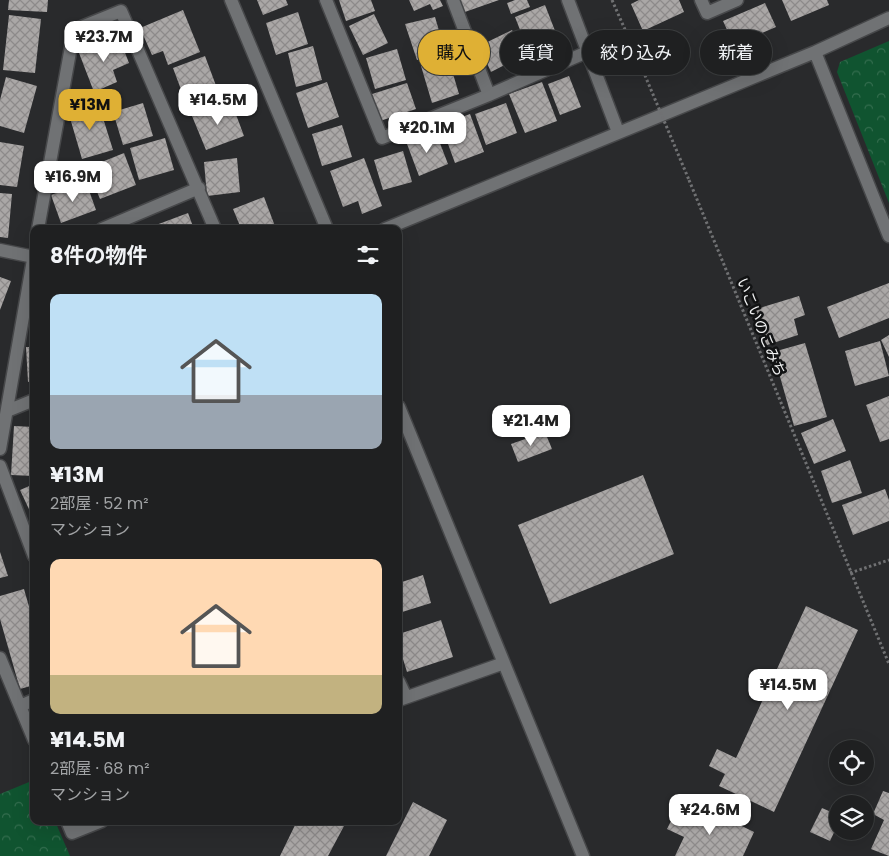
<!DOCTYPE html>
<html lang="ja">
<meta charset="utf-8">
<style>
body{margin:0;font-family:Poppins,"Noto Sans JP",sans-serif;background:#27282a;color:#f1f3f6;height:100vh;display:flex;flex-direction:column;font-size:19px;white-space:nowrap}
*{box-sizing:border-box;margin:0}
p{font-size:16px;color:#a1a3a5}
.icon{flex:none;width:28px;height:28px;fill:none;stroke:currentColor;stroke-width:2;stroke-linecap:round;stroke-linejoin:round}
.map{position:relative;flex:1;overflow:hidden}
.sheet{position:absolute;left:30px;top:225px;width:372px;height:600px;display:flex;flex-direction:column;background:#1f2021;border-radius:10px;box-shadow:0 5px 20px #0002,0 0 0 1px #3c3e3f}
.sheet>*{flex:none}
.hud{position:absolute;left:418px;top:30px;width:396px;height:45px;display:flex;gap:10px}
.controls{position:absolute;left:829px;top:740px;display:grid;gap:10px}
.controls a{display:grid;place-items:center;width:45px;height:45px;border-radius:50%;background:#1f2021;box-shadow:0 5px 20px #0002,0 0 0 1px #3c3e3f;font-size:25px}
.price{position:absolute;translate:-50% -42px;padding:0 11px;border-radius:10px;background:#fff;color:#222;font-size:16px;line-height:32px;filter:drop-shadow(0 1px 2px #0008)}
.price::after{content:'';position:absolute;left:50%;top:30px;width:15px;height:11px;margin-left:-8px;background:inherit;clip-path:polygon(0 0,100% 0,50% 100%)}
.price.on{background:#dfb034;color:#111}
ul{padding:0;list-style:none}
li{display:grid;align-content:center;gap:10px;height:265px;padding:0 20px}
li span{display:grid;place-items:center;height:155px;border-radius:10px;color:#555}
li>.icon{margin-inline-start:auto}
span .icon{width:90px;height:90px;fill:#fffc;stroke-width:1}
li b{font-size:21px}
h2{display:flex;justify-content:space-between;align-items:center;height:60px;padding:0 20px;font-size:21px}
.tag{padding:0 18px;border-radius:22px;background:#1f2021;box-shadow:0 5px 20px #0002,0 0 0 1px #3c3e3f;font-size:18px;line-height:45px}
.tag.on{background:#dfb034;color:#111}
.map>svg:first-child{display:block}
.park{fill:url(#park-crowns)}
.building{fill:url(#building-cross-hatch)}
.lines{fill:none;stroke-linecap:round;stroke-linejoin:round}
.minor-casing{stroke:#47484a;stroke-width:15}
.path{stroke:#707173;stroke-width:3;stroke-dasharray:2.5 2.5;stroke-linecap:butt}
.minor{stroke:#707274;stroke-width:12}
.path-bridge{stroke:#707173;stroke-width:3;stroke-dasharray:2.5 2.5;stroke-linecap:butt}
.labels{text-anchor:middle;stroke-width:5;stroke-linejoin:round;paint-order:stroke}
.street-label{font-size:15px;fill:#f0f1f2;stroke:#121314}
</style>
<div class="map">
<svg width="889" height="856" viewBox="0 0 889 856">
<defs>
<pattern id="park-crowns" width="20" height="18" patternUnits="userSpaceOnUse" patternTransform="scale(1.25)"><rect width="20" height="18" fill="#105430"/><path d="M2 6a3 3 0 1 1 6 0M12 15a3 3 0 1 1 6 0" fill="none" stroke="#336d4e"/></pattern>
<pattern id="building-cross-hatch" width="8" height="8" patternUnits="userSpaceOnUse" patternTransform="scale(1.25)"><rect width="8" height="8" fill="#aaa7a6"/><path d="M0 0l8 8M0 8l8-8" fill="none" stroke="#8d8a8a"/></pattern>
</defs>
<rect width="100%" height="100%" fill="#292a2c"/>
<!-- park -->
<path class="park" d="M889 41V203L837 72 840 62Z
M34 780V821H55L70 856H0V794Z"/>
<!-- building -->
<path class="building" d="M9 0H48L47 12 8 10Z
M257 0H286L288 5 263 15Z
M339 0H371L375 11 346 21Z
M409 0H440L443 6 433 10 430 4 414 11Z
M457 0H499L462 13Z
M515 0H527L530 7 511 14 507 3Z
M639 0H679L684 12 643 31 631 4Z
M782 0H827L829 5 791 21Z
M765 3 776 27 734 45 723 21Z
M545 5 559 41 529 53 515 17Z
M183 10 200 52 168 65 163 51 152 55 140 28Z
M298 12 308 44 276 55 266 23Z
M374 14 388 43 363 55 349 26Z
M9 15 41 19 35 73 3 70Z
M435 17 445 51 417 60 405 24Z
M512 30 524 55 491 72 479 46Z
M119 37 129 63 113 70 117 82 94 92 79 53Z
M313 46 322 80 296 87 288 53Z
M397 49 406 80 375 89 366 58Z
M205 56 218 91 186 103 173 68Z
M448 57 459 94 432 103 421 66Z
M569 76 581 107 560 115 548 84Z
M6 77 37 86 24 133 0 126V100Z
M327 82 339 117 308 128 296 93Z
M542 82 557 121 525 133 509 94Z
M407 83 416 109 380 121 372 94Z
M231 101 244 136 206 150 192 116Z
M98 102 113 150 82 159 68 111Z
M143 103 153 136 123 145 113 112Z
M506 103 517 133 486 145 475 114Z
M470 114 484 152 455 163 441 125Z
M342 125 352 157 322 166 312 134Z
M436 133 448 164 419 176 407 144Z
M165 138 174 170 139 180 130 148Z
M0 142 24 146 17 187 0 185Z
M403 151 412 182 383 190 374 160Z
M124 153 136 185 100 199 87 168Z
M237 158 240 192 207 196 204 162Z
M364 158 382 206 362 214 358 201 343 207 330 171Z
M86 182 96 210 61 223 51 195Z
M0 193 12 194 8 238 0 237Z
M264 197 276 229H234L240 226 233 209Z
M188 213 194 229H157L156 225Z
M0 277 11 281 0 310Z
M889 283V318L839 338 827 307Z
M799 296 805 315 794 319 798 335 764 346 753 310Z
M889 335V357L881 340Z
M880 341 889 376 855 386 845 351Z
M805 343 827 417 794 426 773 352Z
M26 347H34V382H28Z
M889 396V439L880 442 866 405Z
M833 419 846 451 814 464 801 433Z
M14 426 34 427V476L11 475Z
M545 432 552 449 518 462 511 444Z
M850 460 862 493 832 503 821 471Z
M643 475 674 554 550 604 518 525Z
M34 484V520L20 490Z
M885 489 889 500V521L853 535 842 505Z
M0 552 8 576 0 578Z
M423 575 431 603 399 613V583Z
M24 589 34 624V685L20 689 0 619V596Z
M806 606 858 630 774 812 719 786 725 774 709 766 717 749 736 758Z
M441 620 453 657 407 672 399 646V634Z
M883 791 889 793V856L871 849 884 820 873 814Z
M413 802 447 820 429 856H386Z
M822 808 838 815V824L830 841 810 832Z
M707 809 754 832 743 856H675L684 837 667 829 676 811 700 824Z
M297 821H335L344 826 328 856H280Z"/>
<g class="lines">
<defs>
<path id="minor" d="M231 0 327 229
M326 0 382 138 489 95 587 52
M453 0 489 95
M568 0 618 132
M701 0 707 13 737 0
M815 52 889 236
M38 229 74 30 121 11 215 229
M102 229 199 188
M385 229 815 52 889 18
M0 250 34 257
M399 407 583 856
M7 411 34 400
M0 449 34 254
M0 466 34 556
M0 658 34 740
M399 682 406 697
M399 700 504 663
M20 706 34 700
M67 821 72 833 102 821"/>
</defs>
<!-- minor casing -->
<use href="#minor" class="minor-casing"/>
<!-- path -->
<path class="path" d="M612 0 641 66
M689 180 889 664
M850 573 889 560"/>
<!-- minor -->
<use href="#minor" class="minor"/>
<!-- path-bridge -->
<path class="path-bridge" d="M641 66 689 180"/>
</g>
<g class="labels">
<!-- street labels -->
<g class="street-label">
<text transform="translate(761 327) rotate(68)" y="5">いこいのこみち</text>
</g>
</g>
</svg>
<div class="controls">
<a><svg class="icon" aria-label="locate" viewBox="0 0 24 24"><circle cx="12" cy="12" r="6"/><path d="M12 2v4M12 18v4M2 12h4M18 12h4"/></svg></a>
<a><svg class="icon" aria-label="layers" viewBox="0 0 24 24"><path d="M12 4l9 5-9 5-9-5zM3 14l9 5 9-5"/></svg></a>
</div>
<b class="price" style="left:104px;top:63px">¥23.7M</b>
<b class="price" style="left:218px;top:126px">¥14.5M</b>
<b class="price on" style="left:90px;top:131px">¥13M</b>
<b class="price" style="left:427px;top:154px">¥20.1M</b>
<b class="price" style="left:73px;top:203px">¥16.9M</b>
<b class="price" style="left:531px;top:447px">¥21.4M</b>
<b class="price" style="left:788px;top:711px">¥14.5M</b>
<b class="price" style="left:710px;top:836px">¥24.6M</b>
<div class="hud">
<a class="tag on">購入</a>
<a class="tag">賃貸</a>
<a class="tag">絞り込み</a>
<a class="tag">新着</a>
</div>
<section class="sheet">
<h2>8件の物件<svg class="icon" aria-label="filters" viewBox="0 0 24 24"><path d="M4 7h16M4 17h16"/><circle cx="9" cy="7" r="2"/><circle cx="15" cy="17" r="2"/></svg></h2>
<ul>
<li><span style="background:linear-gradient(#bfe0f5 65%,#9aa5b1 0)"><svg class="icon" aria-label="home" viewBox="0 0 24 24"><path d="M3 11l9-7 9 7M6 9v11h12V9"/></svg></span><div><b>¥13M</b><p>2部屋 · 52 m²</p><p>マンション</p></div></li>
<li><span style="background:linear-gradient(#ffd9b3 75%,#c2b280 0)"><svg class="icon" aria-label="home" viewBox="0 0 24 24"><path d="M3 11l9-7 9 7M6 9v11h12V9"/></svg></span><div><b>¥14.5M</b><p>2部屋 · 68 m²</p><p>マンション</p></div></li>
</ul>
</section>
</div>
